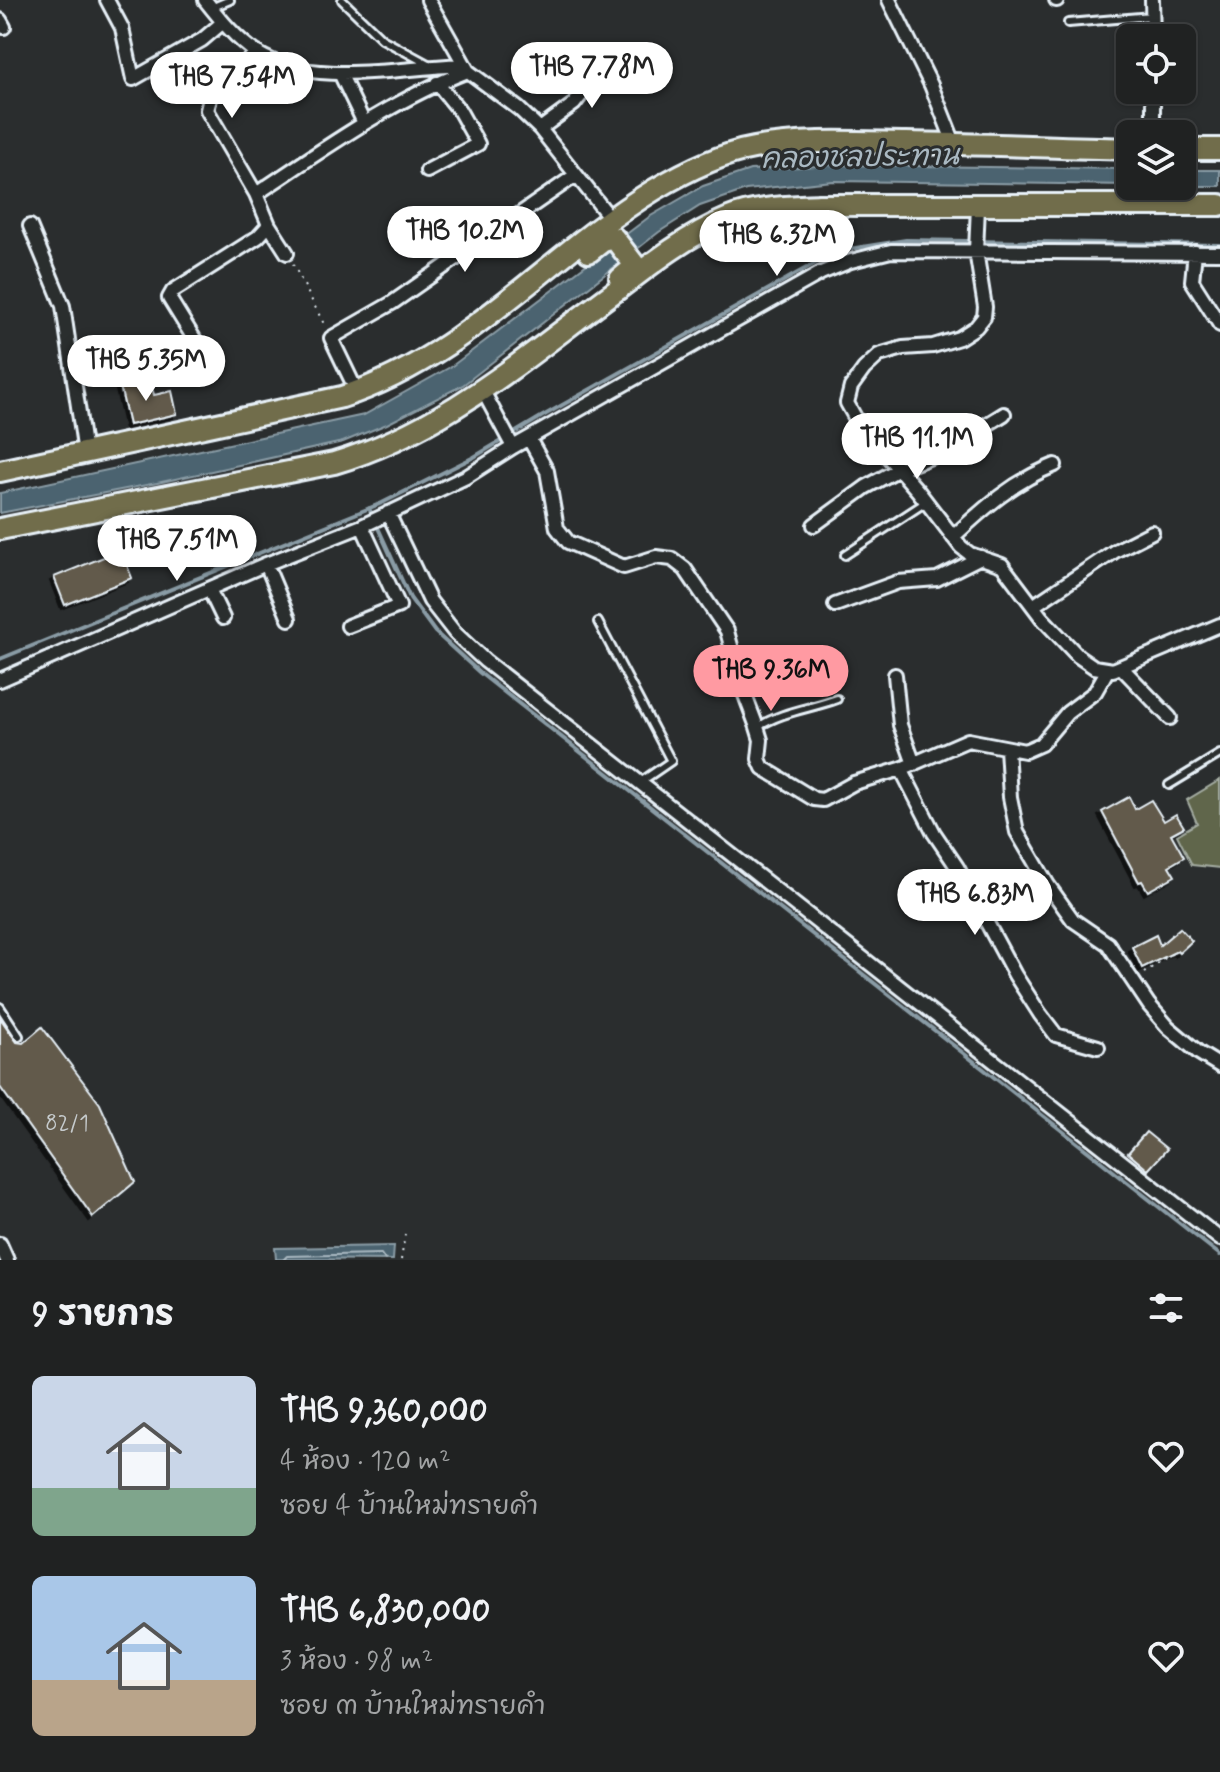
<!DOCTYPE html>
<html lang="th">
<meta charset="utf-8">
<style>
body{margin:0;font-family:Mynerve,"Playpen Sans Thai",sans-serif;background:#282a2a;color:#f1f3f6;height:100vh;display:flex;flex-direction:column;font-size:30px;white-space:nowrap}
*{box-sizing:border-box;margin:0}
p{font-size:26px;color:#a2a4a5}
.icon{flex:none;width:44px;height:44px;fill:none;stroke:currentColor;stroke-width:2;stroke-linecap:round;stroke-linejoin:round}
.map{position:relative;height:1260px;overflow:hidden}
.side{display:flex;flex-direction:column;background:#202222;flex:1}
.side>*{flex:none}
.controls{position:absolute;left:1116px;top:24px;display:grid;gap:16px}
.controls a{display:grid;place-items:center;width:80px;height:80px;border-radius:12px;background:#202222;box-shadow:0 2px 6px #0004,0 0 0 2px #3d3f40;font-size:40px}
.price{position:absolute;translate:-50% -68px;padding:0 18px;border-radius:28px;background:#fff;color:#222;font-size:26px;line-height:52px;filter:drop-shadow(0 2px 4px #0008)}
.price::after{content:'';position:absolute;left:50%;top:48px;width:24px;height:18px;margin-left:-12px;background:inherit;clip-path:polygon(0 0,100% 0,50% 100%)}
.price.current{background:#ff9aa2;color:#111}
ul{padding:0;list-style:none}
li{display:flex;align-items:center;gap:24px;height:200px;padding:0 32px}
li span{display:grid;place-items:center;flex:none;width:224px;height:160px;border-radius:12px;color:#555}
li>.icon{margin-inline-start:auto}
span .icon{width:96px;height:96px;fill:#fffc;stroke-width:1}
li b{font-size:34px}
h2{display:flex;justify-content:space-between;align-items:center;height:96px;padding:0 32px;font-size:34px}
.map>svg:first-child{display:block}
.green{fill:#60664c;stroke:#a4aca2;stroke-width:2}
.water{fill:#4c6470;stroke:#8a9ca6;stroke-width:2}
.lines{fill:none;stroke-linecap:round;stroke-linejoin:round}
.shore{stroke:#aab9c2;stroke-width:2}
.stream{stroke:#8a9ca6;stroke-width:4}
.building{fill:#625a4b;stroke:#e8f1f8;stroke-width:2;filter:url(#shadow)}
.lane-casing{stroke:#e8f1f8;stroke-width:12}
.street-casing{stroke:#e8f1f8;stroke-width:18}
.primary-casing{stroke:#e8f1f8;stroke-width:26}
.path{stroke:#e8f1f8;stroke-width:2;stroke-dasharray:2 6;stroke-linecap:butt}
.lane{stroke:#2a2d2e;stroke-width:6}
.street{stroke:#2a2d2e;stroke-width:12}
.primary{stroke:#716d4b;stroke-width:20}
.labels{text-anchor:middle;stroke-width:6;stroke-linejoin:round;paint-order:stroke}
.number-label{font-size:22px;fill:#c6cbcd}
.water-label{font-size:28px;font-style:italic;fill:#aab9c2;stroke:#2a2d2e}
</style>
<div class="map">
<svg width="1220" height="1260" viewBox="0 0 1220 1260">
<defs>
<filter id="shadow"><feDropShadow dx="-4" dy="4" stdDeviation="0" flood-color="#0009"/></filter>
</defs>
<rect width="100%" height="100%" fill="#2a2d2e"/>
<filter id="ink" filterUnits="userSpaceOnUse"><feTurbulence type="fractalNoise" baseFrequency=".0125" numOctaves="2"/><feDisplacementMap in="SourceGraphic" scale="16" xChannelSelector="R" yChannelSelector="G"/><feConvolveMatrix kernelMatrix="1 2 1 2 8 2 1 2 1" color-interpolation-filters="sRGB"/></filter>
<g filter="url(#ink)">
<!-- green -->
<path class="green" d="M1220 780V868L1192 865 1177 835 1197 823 1187 800Z"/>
<!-- water -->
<path class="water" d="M835 165 1130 169V185L833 181 746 190 700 206 659 232 463 385 387 424 343 442 157 483 0 513V493L364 415 452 366 649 217 703 186 750 170Z
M1182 170H1220V186H1182Z
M394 1246 393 1260 276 1259 275 1248Z"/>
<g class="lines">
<!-- shore -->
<path class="shore" d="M283 1260 287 1256 381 1254 385 1260"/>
<!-- stream -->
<path class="stream" d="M369 508 410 598 435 632 480 673 1220 1255
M0 659 382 503 474 457 541 417 817 262 843 250 906 240 1220 245"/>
</g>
<!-- building -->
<path class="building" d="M150 379 154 395 172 391 177 414 129 425 120 386Z
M121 550 132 578 65 605 54 577Z
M1129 797 1135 809 1151 800 1164 821 1176 814 1184 827 1171 834 1184 857 1169 866 1175 876 1148 891 1142 881 1139 882 1102 812Z
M1180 928 1192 941 1179 953 1177 951 1142 968 1132 947 1156 935 1160 945Z
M0 1018 17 1042 23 1043 42 1027 100 1104 135 1182 93 1217 0 1087Z
M1146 1132 1167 1149 1148 1170 1128 1153Z"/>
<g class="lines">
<defs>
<path id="lane" d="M342 0 382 39 428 64
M211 8 230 0
M1068 23 1152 16
M845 555 926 502
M598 622 671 761 639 783
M758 727C783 711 810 709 837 699
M1169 785 1220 754
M0 1007 19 1036"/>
<path id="street" d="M107 0 122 28 133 79 202 40 222 23
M205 0C220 19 236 39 257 53 312 88 402 67 464 65
M428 0 468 71 519 109 540 129 611 219
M889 0 931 85 954 143
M1056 0H1057
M1152 0 1153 38
M0 20 4 27
M340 73 364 123
M1153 90V134
M540 129 574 104 588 86 589 61
M427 171 478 144 459 110 437 83
M256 194 207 110 215 80 224 78 258 53
M978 206 976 251 985 307 984 317 976 327 959 338 933 346 903 348 879 355 864 369 851 387 847 403 857 421 918 491 961 547 970 554 1002 565 1042 618 1078 656 1094 667 1113 670 1220 625
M269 225 287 253
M30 226 63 306 85 453
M1195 252 1192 281 1220 325
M209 363 169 298 173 291 258 237 269 225 256 194C324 149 392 100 468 71
M483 391 513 447
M357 392 331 338 392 303 576 175
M529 439 547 471 557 528 568 542 624 567 656 557 672 559 685 569 727 631 742 687 757 727 761 740 759 759 763 768 814 799 823 800 854 783 901 769 968 740 1025 751 1041 744 1067 713 1095 692 1107 671
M388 513 430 601 455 633 485 661 1220 1239
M814 525 866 487 899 469 941 453 1004 414
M953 537C984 508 1014 481 1055 465
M266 564 289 619
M209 589 223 618
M835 605 898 582 937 579 981 557
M1033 606 1115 551 1152 532
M348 626 399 606 362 526
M1121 667 1170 718
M895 675 900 725 914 764
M0 680 266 564 362 526 466 477 513 447 821 273 851 261 891 251 1220 253
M1007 748 1010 797 1017 832 1048 885 1073 920 1108 944 1149 1005 1168 1027 1199 1053 1220 1066
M901 769 934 833 957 867 1015 975 1040 1014 1056 1035 1098 1047
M0 1244 7 1260"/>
<path id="primary" d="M1182 149H1220
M589 252 603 241 614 238 634 264 632 269 620 279
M0 471 342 397C466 357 546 256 654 190 684 172 720 154 754 148 804 139 855 142 906 143 980 144 1055 147 1130 149
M0 529 334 463C445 430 525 357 617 290 652 263 688 235 729 218 757 207 789 207 819 205H1220"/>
</defs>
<!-- lane casing -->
<use href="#lane" class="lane-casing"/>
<!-- street casing -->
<use href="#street" class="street-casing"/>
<!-- primary casing -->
<use href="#primary" class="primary-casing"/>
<!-- path -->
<path class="path" d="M293 264 325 326
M1144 973 1177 950
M401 1260 405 1235"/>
<!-- lane -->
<use href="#lane" class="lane"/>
<!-- street -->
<use href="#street" class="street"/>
<!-- primary -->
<use href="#primary" class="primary"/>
</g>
</g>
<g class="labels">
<!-- number labels -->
<g class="number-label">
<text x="67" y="1130">82/1</text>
</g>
<!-- water labels -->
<g class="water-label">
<text transform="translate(860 156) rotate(-1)" y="10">คลองชลประทาน</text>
</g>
</g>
</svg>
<div class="controls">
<a><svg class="icon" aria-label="locate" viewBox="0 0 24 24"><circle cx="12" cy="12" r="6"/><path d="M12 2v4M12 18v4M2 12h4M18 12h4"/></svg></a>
<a><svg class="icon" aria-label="layers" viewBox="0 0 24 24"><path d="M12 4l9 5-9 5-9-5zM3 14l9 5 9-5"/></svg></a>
</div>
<b class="price" style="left:592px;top:110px">THB 7.78M</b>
<b class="price" style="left:232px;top:120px">THB 7.54M</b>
<b class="price" style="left:465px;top:274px">THB 10.2M</b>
<b class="price" style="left:777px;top:278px">THB 6.32M</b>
<b class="price" style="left:146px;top:403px">THB 5.35M</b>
<b class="price" style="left:917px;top:481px">THB 11.1M</b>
<b class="price" style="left:177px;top:583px">THB 7.51M</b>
<b class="price current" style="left:771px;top:713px">THB 9.36M</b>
<b class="price" style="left:975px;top:937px">THB 6.83M</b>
</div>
<section class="side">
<h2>9 รายการ<svg class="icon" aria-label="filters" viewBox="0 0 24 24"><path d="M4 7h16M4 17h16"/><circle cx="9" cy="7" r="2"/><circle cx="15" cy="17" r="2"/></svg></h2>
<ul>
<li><span style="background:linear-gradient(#c9d6e8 70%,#7fa58c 0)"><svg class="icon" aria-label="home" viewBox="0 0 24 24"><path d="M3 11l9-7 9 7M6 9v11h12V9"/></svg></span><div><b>THB 9,360,000</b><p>4 ห้อง · 120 m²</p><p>ซอย 4 บ้านใหม่ทรายคำ</p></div><svg class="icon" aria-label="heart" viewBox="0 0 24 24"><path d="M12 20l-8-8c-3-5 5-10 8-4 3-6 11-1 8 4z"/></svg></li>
<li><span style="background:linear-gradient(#a9c7e8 65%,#b9a48a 0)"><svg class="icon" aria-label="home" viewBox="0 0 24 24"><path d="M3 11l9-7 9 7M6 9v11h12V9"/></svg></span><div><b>THB 6,830,000</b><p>3 ห้อง · 98 m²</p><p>ซอย ๓ บ้านใหม่ทรายคำ</p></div><svg class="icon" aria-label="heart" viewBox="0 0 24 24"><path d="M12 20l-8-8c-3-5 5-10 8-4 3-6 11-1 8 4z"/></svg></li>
</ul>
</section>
